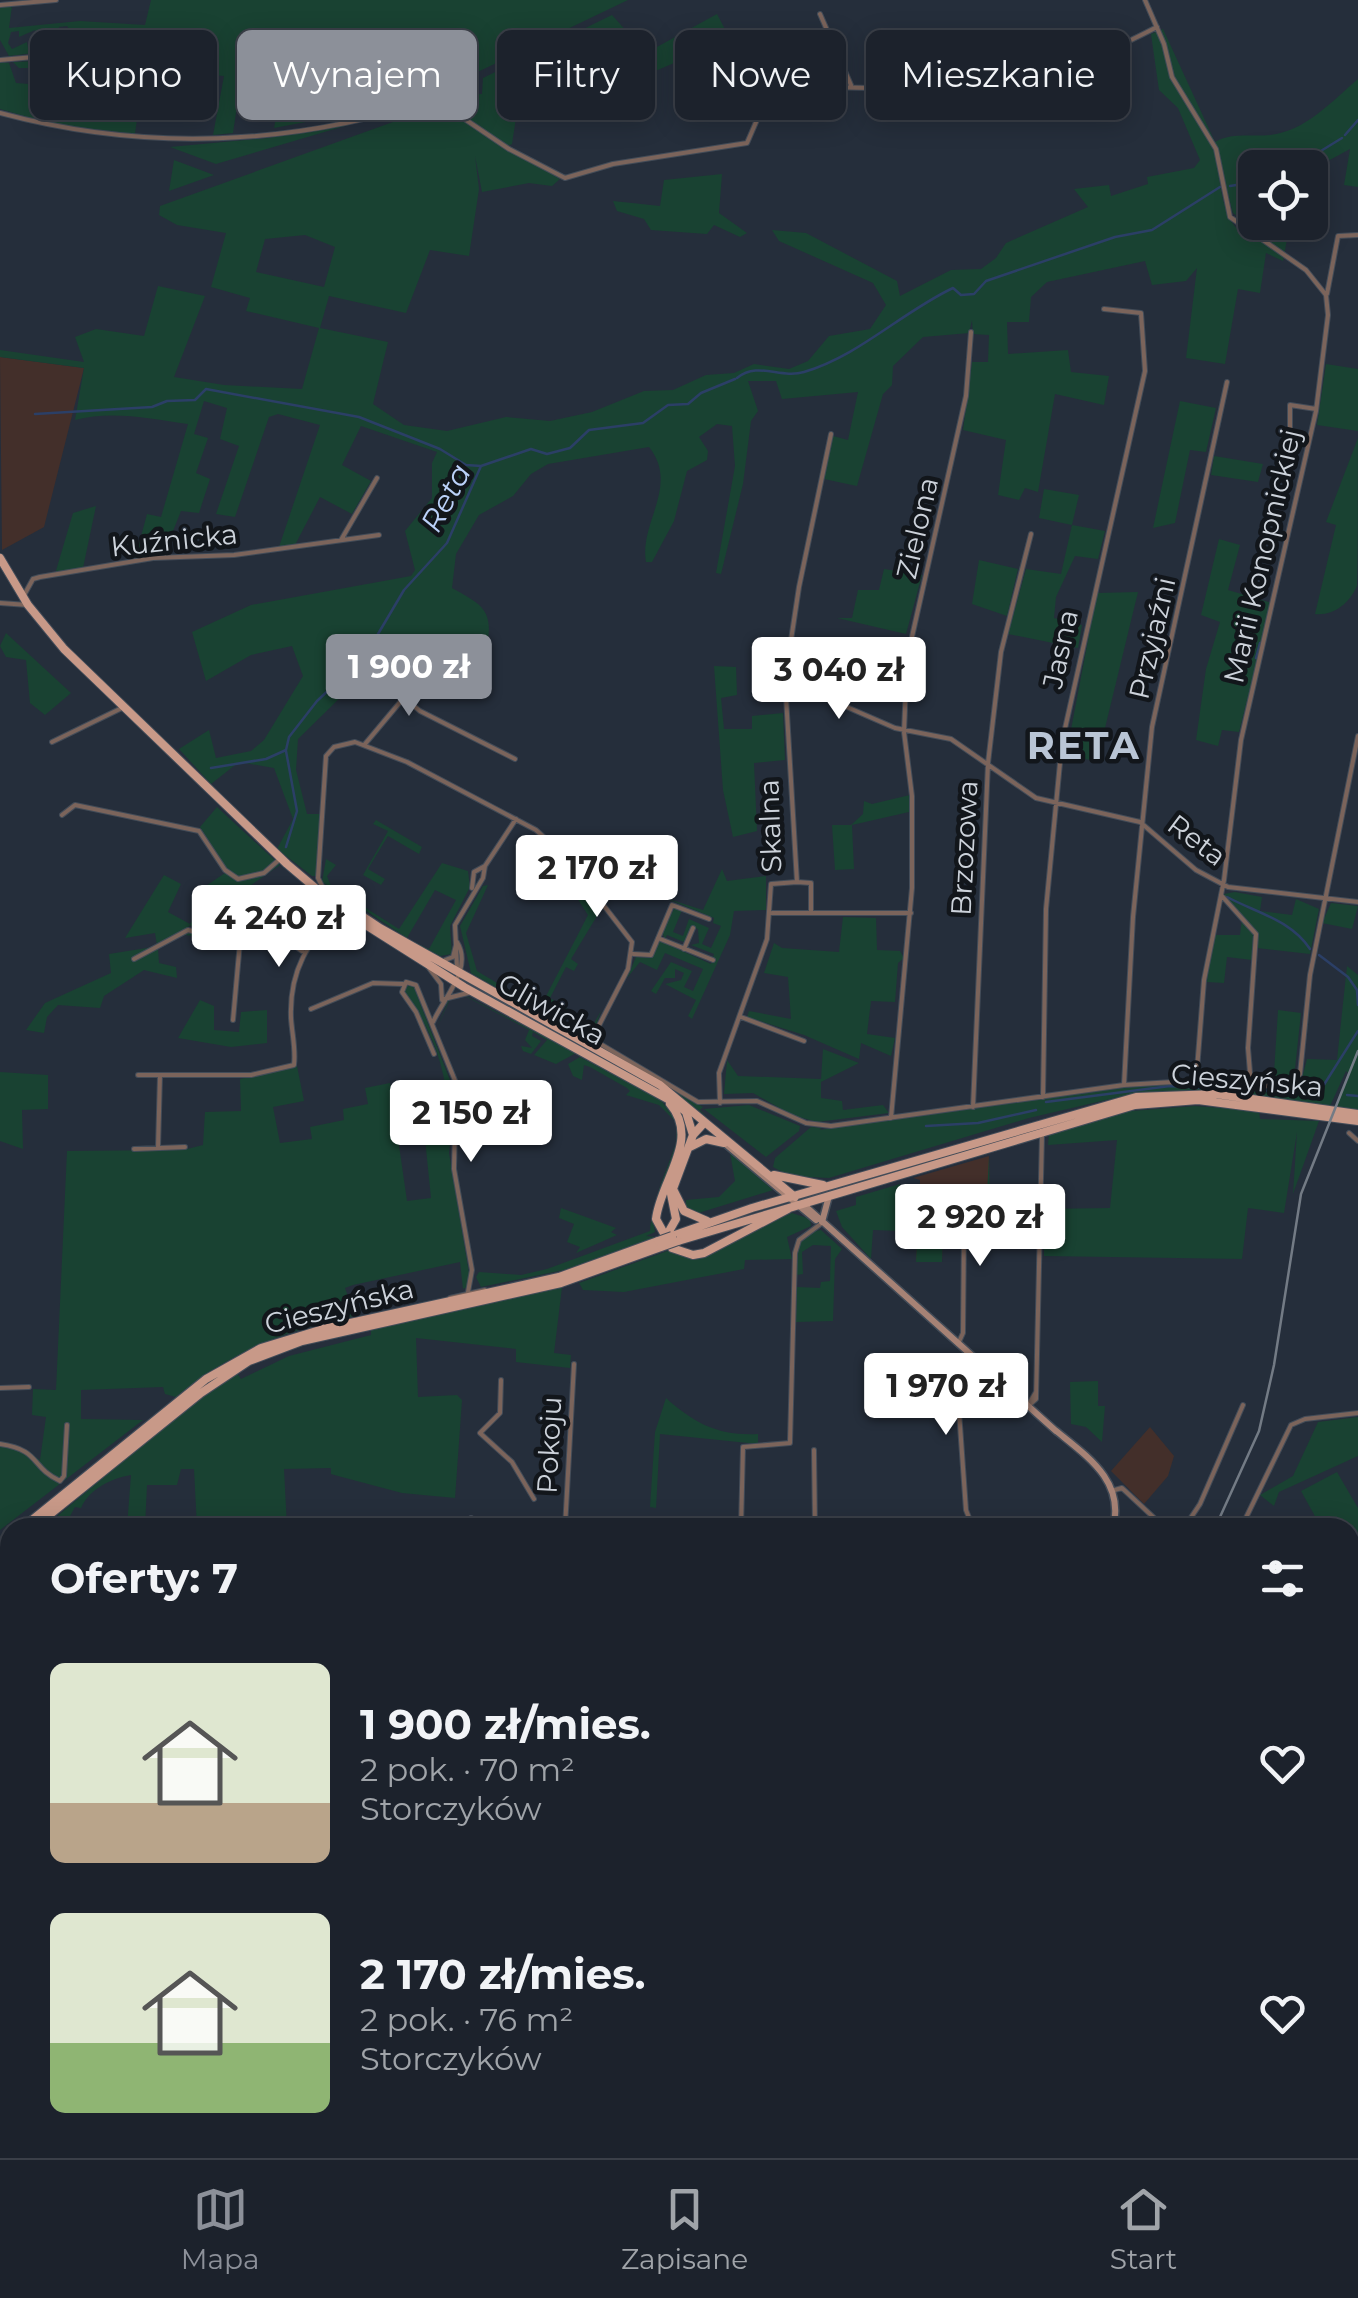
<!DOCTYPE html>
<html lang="pl">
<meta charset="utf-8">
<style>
body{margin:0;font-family:Montserrat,sans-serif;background:#292f38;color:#f1f3f6;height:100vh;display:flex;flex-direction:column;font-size:38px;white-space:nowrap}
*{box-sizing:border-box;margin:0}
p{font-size:32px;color:#a0a4a9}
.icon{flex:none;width:55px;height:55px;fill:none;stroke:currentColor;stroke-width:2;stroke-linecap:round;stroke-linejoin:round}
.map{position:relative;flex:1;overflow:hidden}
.details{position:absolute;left:0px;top:1518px;width:1360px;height:642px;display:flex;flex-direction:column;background:#1c222c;border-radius:30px 30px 0 0;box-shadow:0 5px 25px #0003,0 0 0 2px #3a3f48}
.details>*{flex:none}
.top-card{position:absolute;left:30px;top:30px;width:1300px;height:90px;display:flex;gap:20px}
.buttons{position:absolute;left:1238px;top:150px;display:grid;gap:20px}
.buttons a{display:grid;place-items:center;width:90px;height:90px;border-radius:15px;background:#1c222c;box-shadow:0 5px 25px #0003,0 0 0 2px #3a3f48;font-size:50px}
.price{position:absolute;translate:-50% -85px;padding:0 22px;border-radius:10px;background:#fff;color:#222;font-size:32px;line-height:65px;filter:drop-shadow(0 2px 5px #0008)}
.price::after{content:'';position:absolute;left:50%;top:60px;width:30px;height:22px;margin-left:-15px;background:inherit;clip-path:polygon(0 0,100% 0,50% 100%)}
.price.active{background:#8c9099;color:#fff}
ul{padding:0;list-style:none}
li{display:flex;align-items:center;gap:30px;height:250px;padding:0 50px}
li span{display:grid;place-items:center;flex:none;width:280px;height:200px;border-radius:15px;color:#555}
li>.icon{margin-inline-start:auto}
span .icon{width:120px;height:120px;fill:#fffc;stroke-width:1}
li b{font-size:42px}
h2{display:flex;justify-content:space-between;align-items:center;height:120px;padding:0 50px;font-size:42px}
.chip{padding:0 35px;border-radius:15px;background:#1c222c;box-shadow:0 5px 25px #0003,0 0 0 2px #3a3f48;font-size:35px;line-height:90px}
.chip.active{background:#8c9099;color:#fff}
.dock{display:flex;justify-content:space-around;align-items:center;height:140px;border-top:2px solid #3a3f48;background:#1c222c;font-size:28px;color:#a0a4a9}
.dock a{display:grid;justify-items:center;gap:5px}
.dock .active{color:#8c9099}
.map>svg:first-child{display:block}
.commercial{fill:#432f2a}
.green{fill:#194232;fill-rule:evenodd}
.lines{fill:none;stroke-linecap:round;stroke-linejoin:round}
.stream{stroke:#2b3f66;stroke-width:2.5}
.street-casing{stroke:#434c58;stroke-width:6}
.secondary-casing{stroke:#434c58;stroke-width:9}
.primary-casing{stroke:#434c58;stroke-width:10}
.street{stroke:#7b645b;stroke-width:4}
.secondary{stroke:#a68275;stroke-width:6}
.primary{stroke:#c89988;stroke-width:8}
.rail{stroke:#737b85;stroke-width:2.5}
.primary-bridge-casing{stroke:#434c58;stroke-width:10;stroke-linecap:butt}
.primary-bridge{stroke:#c89988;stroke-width:8}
.labels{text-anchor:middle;stroke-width:9;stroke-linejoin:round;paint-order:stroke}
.street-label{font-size:28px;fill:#ccd2da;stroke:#12161b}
.water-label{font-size:30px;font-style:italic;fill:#bbd1f9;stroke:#12161b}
.district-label{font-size:38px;font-weight:bold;letter-spacing:2.5px;fill:#b9c5d5;stroke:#12161b}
</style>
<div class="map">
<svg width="1358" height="2158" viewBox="0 0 1358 2158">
<rect width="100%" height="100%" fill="#252e3b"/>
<!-- commercial -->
<path class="commercial" d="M0 357 84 368 44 527 2 550Z
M989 1156 990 1215 943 1218 942 1262H916L920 1180 913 1178Z
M1150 1427 1174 1456 1168 1476 1144 1504 1111 1471Z"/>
<!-- green -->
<path class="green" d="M151 0H628L417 101 274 128 284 75 244 59 233 133 213 135 224 76 213 75 209 63 198 61V45L148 36 135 134 52 124 0 109V62L9 63 16 83 29 84 37 77V84L45 83 46 77 53 76V82H61V65L48 71 36 67V72L29 74 28 68H19L13 62 67 60 70 53 67 49 9 56 0 40V7L12 6 9 28 80 21 145 25ZM67 26 75 37 68 38V44L60 45 56 39 52 46 44 47 40 40 36 48H28L27 42 12 49 8 43 11 32 19 31V37L35 30 37 36 51 28 53 35 59 34V27Z
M717 14 730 39 646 75 631 59 597 77 588 66 522 78 512 144 506 147 560 179 552 186 529 183 482 192 475 156 479 189 469 256 430 250 406 313 329 296 320 328 388 342 373 404 404 425 447 431 506 417 550 421 592 412 644 391 673 390 706 375 734 373 754 364 789 369 808 361 829 336 870 329 886 305 873 283 779 241 772 230 806 233 897 281 900 296 951 270 981 269 996 258 1006 243 1088 207 1074 189 1109 185 1111 196 1148 184 1147 177 1194 168 1200 160 1178 108 1159 90 1151 34 1163 29 1215 142C1232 132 1251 137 1270 135 1306 131 1332 101 1358 79V187L1344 185 1350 149 1326 162 1319 203 1310 202V168H1255V222L1290 223 1283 261 1266 253 1260 293 1238 289 1225 364 1186 358 1197 268 1186 281 1152 285 1145 261 1047 282 1031 297 1029 322H1007L1008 354 1068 350 1071 372 1109 376 1104 405 1055 394 1038 492 1025 488 1019 500 998 495 1006 440 963 430 972 362H988L989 335 973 334 972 320 969 333 923 337 893 366 892 385 883 394 857 486 824 479 833 436 848 440 858 392 782 399 776 381H748L758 411 751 421 743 484 721 574 716 573 735 466 732 426 717 424 699 437 708 451 707 460 687 471 674 521 652 562H646C639 522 680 486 649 447L548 464 531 474 513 496 479 515 456 554 452 588C477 602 493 608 488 639L426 661 402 637 298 739 296 770 307 814H320L316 876H312L277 849 293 819 274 768 239 762 211 784 179 749 209 730 216 758 251 751 264 740 303 676 292 646 251 655 206 681 192 632 251 605 411 576 415 570 405 531 432 498V463L437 452 361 426 342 465 371 481 352 514 320 497 295 545 279 547 320 425 278 414 269 417 235 517 216 514 239 446 220 439 227 408 204 401 194 434 208 438 196 473 210 479 199 513 181 511 163 556 135 559 147 514 161 517 188 424C151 419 112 410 75 420L84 368 0 357V350L84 362 75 337 96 329 144 336 158 286 205 296 174 377 224 385 302 389 319 328 246 311 250 298 211 287 226 233 177 225 159 215 160 206 443 104 458 108 481 104 457 106 455 95 482 94 483 78 612 15 646 53ZM1215 144 1233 213 1262 235C1219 244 1220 173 1215 144ZM305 235 335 247 324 287 256 272 265 239Z
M355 123 216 164 170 147 268 138Z
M174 160 214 175 169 191Z
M722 174 719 213 747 233 740 237 714 225 707 234 651 230 644 219 617 211 613 201 660 206 664 180Z
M1326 364 1358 369V431L1317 425Z
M1180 401 1216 408 1206 452 1190 450 1175 523 1153 528Z
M1358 438C1358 464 1358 570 1357 586 1349 604 1333 616 1315 614L1336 525 1326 522Z
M1214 456 1263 464 1258 482 1211 475Z
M1044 489 1079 495 1072 525 1105 531 1098 559 1075 556 1056 597 1054 618 1082 625 1078 648 1008 634 1026 569 1061 574 1072 525 1039 518Z
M96 506 83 568 55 574 73 513Z
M1219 539 1240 545 1228 590 1272 603 1239 732 1222 730 1218 746 1196 740 1206 669 1220 622 1201 615Z
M979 560 1018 569 1007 616 972 604Z
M884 569 922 575 906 634 837 618H852L858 590H879Z
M1138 592 1097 761 1066 756 1097 593Z
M6 633 71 693 45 715 30 703 26 660 6 657 0 646Z
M714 666 736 667 737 695 721 698 724 729H752V716L783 713 785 760 754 763 757 831 733 837 723 790Z
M910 795 909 812 852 825 854 869 835 870 832 825H851L863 814 864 801 872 804Z
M217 807 280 865 224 904 251 925 203 935 190 925 187 929 194 936 185 935 157 945 155 933 125 938 164 875 181 884 168 912 190 924 208 900 197 892 228 871 200 827Z
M376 820 422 847 419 854 388 836 368 869 385 879 381 885 363 875 388 831 373 824Z
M556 851 569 867 561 883 537 870 543 856Z
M326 859 336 865 327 876 331 886 399 929 442 863 468 871 470 887 450 926 452 954 440 956 410 940 429 949 456 900 435 890 407 938 322 882Z
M722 869 727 881 766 876V910L734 911 730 935 692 1019 688 1016 696 1000 665 984 681 980 684 973 675 969V978H665L656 994 651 991 671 962 692 971 684 987 693 991 703 969 665 953 657 970 640 962 627 978 636 957 650 958 660 941 711 964 714 954 691 945 699 943 698 929 691 927 684 942 667 935 665 939 662 932 675 907 682 910 673 932 683 936 689 919 709 928 702 944 711 948 721 926 713 923 714 918 665 898 703 910Z
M576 876 603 906 571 959 578 964 574 971 566 967 550 998 593 1025 601 1011 596 1025 586 1031 584 1025 542 1004 588 915 570 887V878Z
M488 885 466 933 477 971 703 1107 700 1110 707 1116 647 1075 471 973 460 926 483 886Z
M1235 892 1262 897 1260 911 1292 915 1296 899 1319 909 1310 954 1257 948C1256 913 1236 921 1224 894Z
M1331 903 1358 906 1352 929 1322 923Z
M843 917 876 918 877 950 900 951 904 958 898 963 895 1002 871 1001 867 1034 895 1038 891 1056 861 1043 859 1059 804 1035 747 1017 749 1011 791 1019 788 977 764 973 774 943 782 948 839 952Z
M1242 918 1253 934 1252 960 1227 957 1224 983 1207 982 1212 935H1240Z
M153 947 158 949 159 963 176 967 177 978 144 970 104 996 100 1008 58 1005 47 1017 44 1033 26 1030 45 1003 111 973 109 954Z
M1347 966 1358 975V1110L1336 1107 1349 1074 1346 1071 1330 1106 1201 1090 1136 1093 1029 1118 829 1178 790 1176 773 1167 775 1158 811 1127 822 1128 819 1130 1123 1088 1176 1084 1291 1089 1301 1082 1307 1059 1337 1060Z
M413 985 455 1093 449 1153 469 1273 467 1287 463 1289 460 1262 353 1285 345 1288 355 1316C288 1329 229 1352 176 1397L165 1394 163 1387 81 1390V1419L143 1420 0 1530V1446L23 1449 40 1460 46 1417 32 1415 33 1389 56 1390 67 1151 183 1150 203 1145 205 1112 241 1111 240 1079 297 1066 304 1101 273 1107 280 1143 312 1139 310 1127 344 1120 343 1109 368 1104 365 1088 390 1083 407 1201 431 1198 424 1129 447 1125C450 1076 434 1032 404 992L406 986Z
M462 994 576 1053 556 1064 534 1055 547 1040 533 1032 532 1036 541 1041 531 1054 523 1051 521 1046 532 1048 525 1040 529 1030 463 995 450 999 437 1028 449 999Z
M200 1000 214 1006V1030L239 1032 241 1012 267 1010V1043L231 1047 178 1038Z
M1278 1010 1301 1013 1294 1078 1257 1081 1252 1073H1274Z
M823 1049 859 1063 821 1082V1098L842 1101 843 1110 883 1105 889 1113 817 1122 792 1115 753 1093 724 1094 727 1060 738 1076 821 1079Z
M580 1057 661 1100 679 1125C676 1161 647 1196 655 1232L646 1236 656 1237 564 1270 481 1287 476 1277 479 1272 521 1275 547 1269 650 1231C652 1196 683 1155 675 1121L659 1105 626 1095 630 1091 627 1088 590 1067 584 1065 582 1080 573 1076 568 1064Z
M0 1072 48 1075V1109L22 1110 23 1149 0 1141Z
M749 1105 800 1126 799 1131 766 1157 704 1109Z
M1195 1106 1259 1111 1260 1119 1319 1121 1293 1194 1297 1132 1284 1213 1248 1208 1242 1259 1044 1256V1209L1110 1208 1117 1140 1048 1145 1049 1133 1119 1112Z
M730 1153 773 1190 692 1215 686 1211V1200L719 1197 735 1181Z
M989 1156 990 1215 943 1218 942 1262H916L920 1179 917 1230 938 1232 937 1207 945 1217 986 1213Z
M900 1184 902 1231 873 1230 871 1259 842 1227 836 1211 856 1205V1197Z
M561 1208 616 1228 611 1232 617 1235 576 1253 580 1247 567 1242 574 1224 559 1218Z
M792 1213 810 1219 811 1226 787 1237 792 1259 745 1260 744 1269 624 1292 583 1290 579 1283 670 1250 689 1257Z
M821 1230 842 1249 835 1259 833 1321 796 1322 797 1287 820 1288 821 1282 830 1281 831 1246 813 1245 802 1252 803 1274 797 1275C797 1253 796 1233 821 1230Z
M562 1287 554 1353 571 1355 570 1368 516 1362V1349L416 1338 418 1397 457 1395 462 1400 455 1498 402 1493 338 1476 331 1474V1468L284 1469 287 1527H197L194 1469H181L177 1485H147L145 1527H127L131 1475C112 1478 89 1489 81 1508L75 1507 64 1527 43 1528 208 1390 237 1373 241 1379 289 1356 371 1335V1329Z
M1098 1381V1406H1105L1102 1442 1086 1427 1071 1424 1070 1382Z
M666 1398C695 1424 719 1436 758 1434V1444L660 1434 656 1508 650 1507 655 1432Z
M1358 1417V1456L1279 1492 1274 1506 1260 1495 1293 1476 1318 1422Z
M1337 1472 1358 1508V1563L1350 1567V1528L1321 1527 1301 1491Z
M10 1923V2027L0 2037V1929Z
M810 2150H1028L1019 2151V2157L1003 2158H883L880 2153 865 2158H794Z"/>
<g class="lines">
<!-- stream -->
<path class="stream" d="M1345 135 1358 120
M1293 168 1342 138
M1230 186 1255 182
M737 378C758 361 780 379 804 372 859 356 902 312 953 288L961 295 974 294 986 281 1115 237 1152 230 1220 187
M35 414 152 407 167 401 195 400 206 389 359 417 440 449 466 465 481 466
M1256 658 1260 643
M286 751 297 811 286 847
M211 768 266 759 286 750 289 737 317 701 365 656 404 590 447 543 481 466 531 449 547 454 570 448 589 430 643 423 668 405 688 404 701 393 735 379
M1227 897C1257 913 1291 920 1310 949
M1319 955 1348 977 1357 990 1358 1005
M1347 1095 1358 1096
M1046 1102 1170 1086 1313 1093 1320 1091 1358 1031
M926 1126 978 1123 1036 1110
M0 1736 3 1728
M0 1758 10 1764
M0 1761 10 1766
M820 2158 836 2150"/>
<defs>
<path id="street" d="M1145 0 1164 44 1172 77 1216 149 1230 217 1306 270 1326 295 1328 315 1316 411 1241 740 1224 880 1204 980 1196 1082
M0 5 56 0
M820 14 851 85
M0 60 68 54
M699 71 738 53
M714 103 754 86
M0 113C144 152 293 146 435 99L509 149 565 178 613 164 747 143 763 106C833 72 894 96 967 91 1033 86 1099 57 1157 27
M1327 294 1338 236 1358 235
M1290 429V405L1316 409
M341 540 377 478
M23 597 33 579 40 577 153 558 234 555 379 535
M0 603 28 605
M785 680 895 728 951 739 1036 798 1140 822 1196 870 1228 887 1358 902
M404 698 420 711 515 759
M52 742 124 707
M365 744 427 670
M62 815 75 805 199 831 225 870 238 879 264 873 280 859
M797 882 811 883V913H911
M472 888 474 872 485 866 516 819
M324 890 318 878 326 756 334 747 355 742 407 762 536 830 567 858 632 942 628 969 592 1039 698 1102 757 1101 806 1123 831 1126 1124 1085 1173 1082 1287 1087 1300 1074 1310 975 1358 736
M1221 895 1256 934 1248 1048 1251 1085
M772 913H811
M658 938 713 960
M684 949 693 928
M633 954 651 955 672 905 709 919
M134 959 188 930 211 936 264 924 302 951
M445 960 453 957 456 945
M457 967 455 925 483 878 485 866
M429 968 441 984 442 1000
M444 999 468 993
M311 1009 373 983 403 984
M741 1017 804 1041
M233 1020 241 931
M433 1022C445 996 473 968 457 942
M434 1054 416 1012 402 992 406 982 416 985 456 1083 454 1169 472 1270 468 1292
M138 1075H251L294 1065C296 1049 292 1034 291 1018 289 969 309 942 339 907
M1124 1085 1133 917 1152 727 1227 382
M1043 1097 1046 909 1062 742 1145 371 1141 313 1104 309
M720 1103 719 1073 767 939 771 884 797 882 785 680 799 587 831 434
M973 1107 988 763 1001 652 1031 534
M891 1118 912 888V796L904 732 907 659 966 396 971 332
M1349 1133 1358 1141
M158 1148 160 1075
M134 1149 185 1147
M946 1221 961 1222 964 1229 963 1333 958 1344
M450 1298 485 1290
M501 1380 500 1413 480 1433 512 1462 534 1499
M0 1388 29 1387
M1036 1392 1027 1407 1036 1399 1042 1135
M0 1444C41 1450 30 1467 60 1481L64 1476 67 1425
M814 1450 815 1528
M1111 1491 1122 1488 1165 1528
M470 1528 471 1518
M521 1528V1521
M565 1528 574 1364
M741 1528 743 1447 790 1443 795 1253 799 1240 822 1223
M973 1528 966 1510 958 1397 984 1364
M1184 1528 1200 1504 1243 1405
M1241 1528 1291 1425 1305 1419 1358 1413
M1350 1792 1358 1778
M1350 1917H1358
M1350 2025 1358 2021
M1350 2088 1358 2075
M778 2150 796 2154 804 2150
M738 2158 740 2150
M1243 2158 1246 2150
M1310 2158 1314 2150"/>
<path id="secondary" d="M722 1141 816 1220
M803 1204 1056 1431
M822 1222 829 1196
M1055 1430C1088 1457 1125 1481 1113 1528
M1350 1643 1358 1644
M0 1671 10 1674
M1350 1819 1358 1830
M1350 1946 1358 1941
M128 2150 132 2158
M649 2150 660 2158
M1261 2150 1274 2158
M327 2158 341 2150
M1144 2158 1149 2150"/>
<path id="primary" d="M0 558 28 605 64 649 287 864 339 908 464 987 675 1103 686 1112 693 1135
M326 892 380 928 660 1085 795 1197
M670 1104C701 1140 660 1181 656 1219L672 1248 693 1255 704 1253 788 1209
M690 1147 706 1139 724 1143
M774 1175 823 1185
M673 1189 684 1211 707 1221
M668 1233 676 1219 671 1194 693 1135 703 1124
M672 1236 752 1208 1136 1097 1216 1094 1358 1114
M678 1241 1135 1105 1198 1100 1358 1121
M22 1528 206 1379 261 1348 323 1329 559 1277 658 1241
M33 1528 201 1393 249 1361 302 1341 561 1283 661 1247
M0 1545 10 1537
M0 1554 10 1546"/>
</defs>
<!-- street casing -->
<use href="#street" class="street-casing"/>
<!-- secondary casing -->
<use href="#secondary" class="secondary-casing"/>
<!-- primary casing -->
<use href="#primary" class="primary-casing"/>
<!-- street -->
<use href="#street" class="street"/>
<!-- secondary -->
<use href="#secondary" class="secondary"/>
<!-- primary -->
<use href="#primary" class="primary"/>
<!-- rail -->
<path class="rail" d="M1215 1528 1259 1431 1274 1365 1301 1194 1358 1051
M0 1927 10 1921"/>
<defs>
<path id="primary-bridge" d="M658 1241 672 1236
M661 1247 678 1241"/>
</defs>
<!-- primary-bridge casing -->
<use href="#primary-bridge" class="primary-bridge-casing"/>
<!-- primary-bridge -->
<use href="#primary-bridge" class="primary-bridge"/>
</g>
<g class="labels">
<!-- street labels -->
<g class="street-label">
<text transform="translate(917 528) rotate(-77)" y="10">Zielona</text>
<text transform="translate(174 540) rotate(-6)" y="10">Kuźnicka</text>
<text transform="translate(1262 556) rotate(-77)" y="10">Marii Konopnickiej</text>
<text transform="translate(1152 638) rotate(-77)" y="10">Przyjaźni</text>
<text transform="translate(1060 649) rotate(-78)" y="10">Jasna</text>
<text transform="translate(770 826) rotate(-92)" y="10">Skalna</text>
<text transform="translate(1197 840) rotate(37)" y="10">Reta</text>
<text transform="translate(964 848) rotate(-87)" y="10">Brzozowa</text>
<text transform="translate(552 1009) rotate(29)" y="10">Gliwicka</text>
<text transform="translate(1247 1080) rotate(5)" y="10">Cieszyńska</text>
<text transform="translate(339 1306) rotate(-14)" y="10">Cieszyńska</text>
<text transform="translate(549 1445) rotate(-87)" y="10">Pokoju</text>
</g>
<!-- water labels -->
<g class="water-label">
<text transform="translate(446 498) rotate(-62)" y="10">Reta</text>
</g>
<!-- district labels -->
<g class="district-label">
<text x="1084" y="759">RETA</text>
</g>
</g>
</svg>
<div class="buttons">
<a><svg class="icon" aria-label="locate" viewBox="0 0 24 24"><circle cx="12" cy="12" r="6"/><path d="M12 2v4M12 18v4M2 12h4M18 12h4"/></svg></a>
</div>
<b class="price active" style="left:409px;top:719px">1 900 zł</b>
<b class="price" style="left:839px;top:722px">3 040 zł</b>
<b class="price" style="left:597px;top:920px">2 170 zł</b>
<b class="price" style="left:279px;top:970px">4 240 zł</b>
<b class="price" style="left:471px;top:1165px">2 150 zł</b>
<b class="price" style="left:980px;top:1269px">2 920 zł</b>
<b class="price" style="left:946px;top:1438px">1 970 zł</b>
<div class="top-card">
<a class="chip">Kupno</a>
<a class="chip active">Wynajem</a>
<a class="chip">Filtry</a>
<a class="chip">Nowe</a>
<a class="chip">Mieszkanie</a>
</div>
<section class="details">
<h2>Oferty: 7<svg class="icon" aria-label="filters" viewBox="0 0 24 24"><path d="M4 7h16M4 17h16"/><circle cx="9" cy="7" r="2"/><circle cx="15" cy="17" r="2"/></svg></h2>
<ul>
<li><span style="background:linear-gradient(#dfe7d0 70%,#b9a48a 0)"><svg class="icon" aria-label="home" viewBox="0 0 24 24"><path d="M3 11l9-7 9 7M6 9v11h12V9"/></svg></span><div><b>1 900 zł/mies.</b><p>2 pok. · 70 m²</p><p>Storczyków</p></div><svg class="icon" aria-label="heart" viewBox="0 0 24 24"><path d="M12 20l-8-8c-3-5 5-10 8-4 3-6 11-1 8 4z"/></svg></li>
<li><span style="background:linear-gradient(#dfe7d0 65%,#8fb573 0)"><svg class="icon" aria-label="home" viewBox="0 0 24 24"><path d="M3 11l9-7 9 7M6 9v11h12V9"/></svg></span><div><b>2 170 zł/mies.</b><p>2 pok. · 76 m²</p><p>Storczyków</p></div><svg class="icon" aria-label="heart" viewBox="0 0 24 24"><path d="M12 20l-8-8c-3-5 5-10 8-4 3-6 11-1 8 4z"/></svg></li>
</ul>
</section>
</div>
<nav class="dock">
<a class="active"><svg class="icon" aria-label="map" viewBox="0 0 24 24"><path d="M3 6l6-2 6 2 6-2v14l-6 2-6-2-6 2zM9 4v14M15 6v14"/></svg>Mapa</a>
<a><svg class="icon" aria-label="saved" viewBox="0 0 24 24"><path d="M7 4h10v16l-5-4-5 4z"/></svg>Zapisane</a>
<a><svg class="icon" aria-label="home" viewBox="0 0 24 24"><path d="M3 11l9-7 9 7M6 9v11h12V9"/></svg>Start</a>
</nav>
